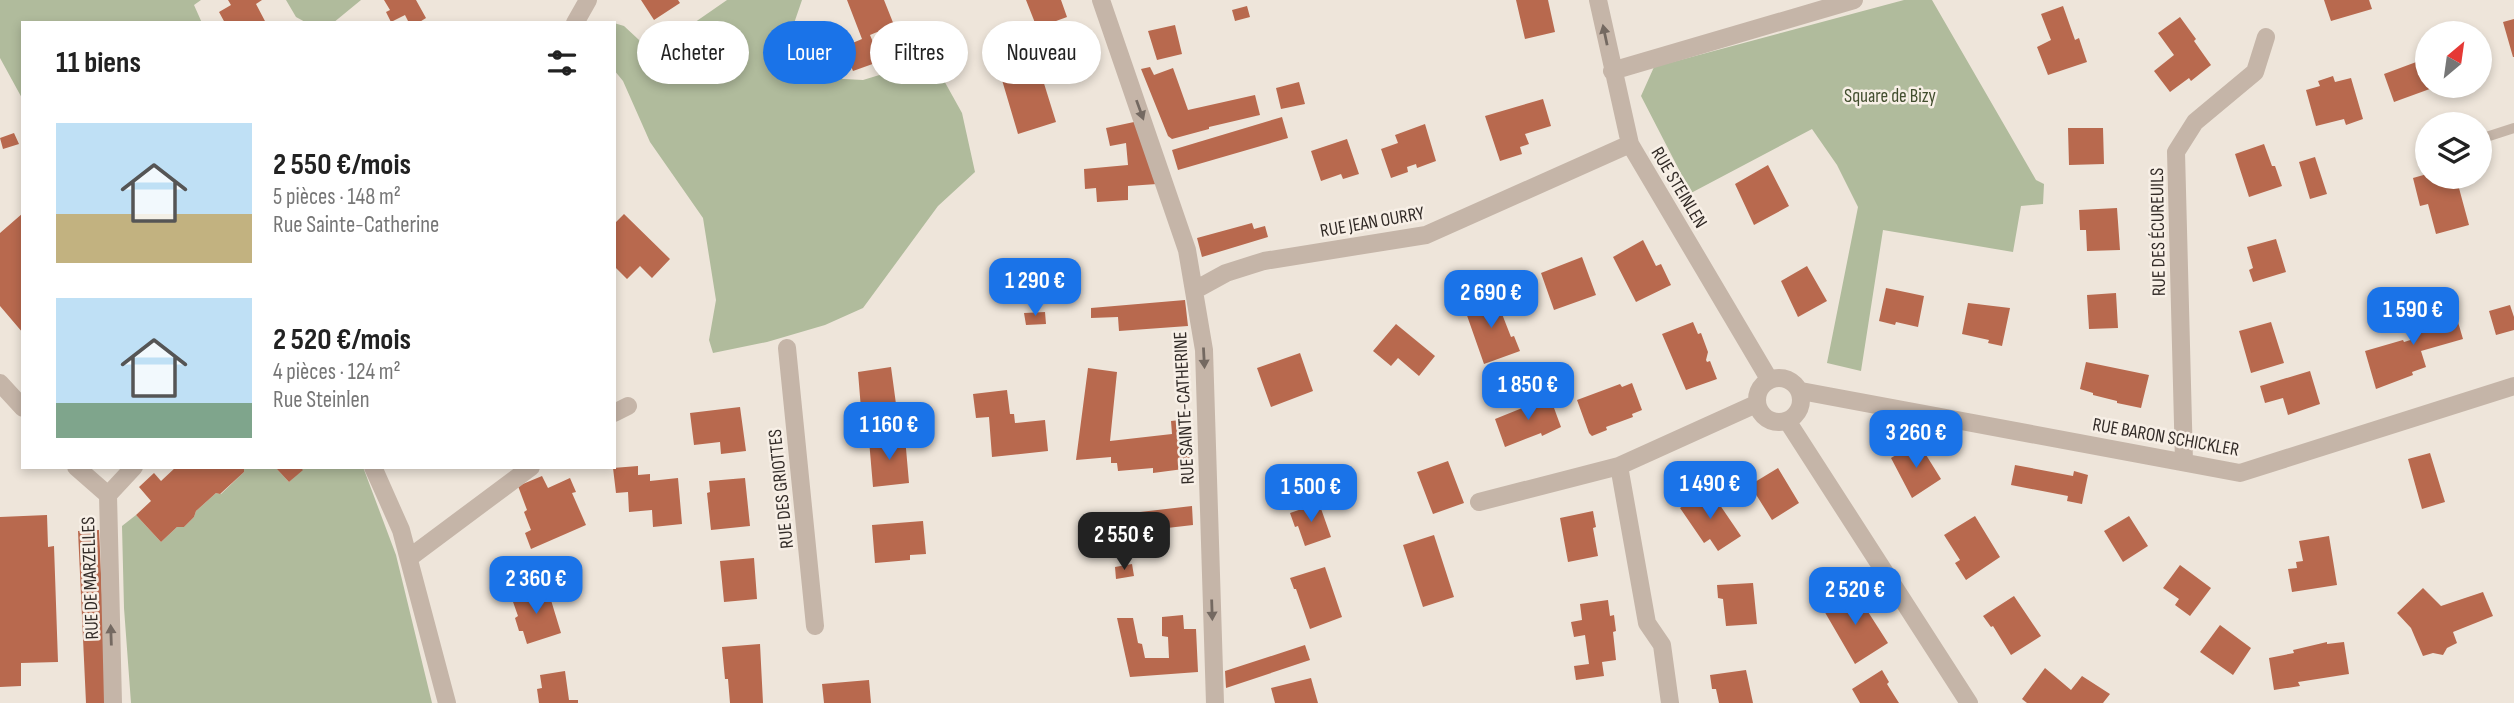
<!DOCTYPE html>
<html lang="fr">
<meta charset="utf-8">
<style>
body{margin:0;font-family:"Sofia Sans Condensed",sans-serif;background:#f6f6f6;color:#222;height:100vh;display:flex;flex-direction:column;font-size:26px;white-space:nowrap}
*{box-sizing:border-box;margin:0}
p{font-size:23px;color:#767676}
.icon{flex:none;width:38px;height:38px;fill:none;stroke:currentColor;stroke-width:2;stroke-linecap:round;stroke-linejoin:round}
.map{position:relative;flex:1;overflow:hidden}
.side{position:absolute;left:21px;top:21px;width:595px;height:448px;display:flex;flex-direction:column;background:#fff;border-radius:0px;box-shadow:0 4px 10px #0003}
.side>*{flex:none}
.guide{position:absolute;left:637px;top:21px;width:665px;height:63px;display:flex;gap:14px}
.needle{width:46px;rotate:29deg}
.tools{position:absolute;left:2415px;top:21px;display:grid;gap:14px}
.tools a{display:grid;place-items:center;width:77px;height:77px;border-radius:50%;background:#fff;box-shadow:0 4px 10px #0003;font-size:35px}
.price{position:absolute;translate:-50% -60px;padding:0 16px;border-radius:14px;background:#1a73e8;color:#fff;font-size:23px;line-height:46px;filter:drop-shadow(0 2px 4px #0008)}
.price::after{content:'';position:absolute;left:50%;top:42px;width:21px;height:16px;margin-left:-10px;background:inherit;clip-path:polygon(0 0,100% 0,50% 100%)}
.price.selected{background:#222;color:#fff}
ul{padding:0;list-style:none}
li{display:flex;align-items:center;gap:21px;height:175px;padding:0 35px}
li span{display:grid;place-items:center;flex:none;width:196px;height:140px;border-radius:0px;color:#555}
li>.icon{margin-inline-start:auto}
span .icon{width:84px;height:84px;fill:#fffc;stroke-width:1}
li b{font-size:30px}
h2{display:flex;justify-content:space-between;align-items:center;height:84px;padding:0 35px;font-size:30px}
.pill{padding:0 24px;border-radius:32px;background:#fff;box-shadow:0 4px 10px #0003;font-size:24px;line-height:63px}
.pill.selected{background:#1a73e8;color:#fff}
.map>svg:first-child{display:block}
.green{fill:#b0bb9c}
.building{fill:#b8694e}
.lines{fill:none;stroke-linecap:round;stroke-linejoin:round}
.service{stroke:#c5b5a8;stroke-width:10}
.minor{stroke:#c5b5a8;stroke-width:18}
.oneway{fill:#746961}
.labels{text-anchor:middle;stroke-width:5;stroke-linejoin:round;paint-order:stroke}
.park-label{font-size:19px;fill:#424e2e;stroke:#f7efe6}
.street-label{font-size:19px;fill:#322b27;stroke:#f7efe6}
</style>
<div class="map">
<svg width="2514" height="703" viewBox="0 0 2514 703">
<rect width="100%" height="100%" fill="#eee5da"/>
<!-- green -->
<path class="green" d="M0 0H201L194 5 202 23H23V100L0 58Z
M286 0H361L333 23H307L296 17Z
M727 0H802L789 38 825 78 863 80 932 59 962 113 975 172 938 206 863 308 825 325 767 342 713 353 709 340 716 300 703 218 650 142 623 81 614 70V23L624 26 652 52Z
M1904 0H1932L2036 180 2044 184 2043 204 2021 206 2013 252 1883 230 1861 371 1827 363 1858 207 1837 165 1812 129 1691 193 1641 96 1654 67Z
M244 467H275L289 482 302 470 300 467H363L396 555 432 703H131L124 608 122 526 136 515 161 542 177 527H184L194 517 196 511 216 493 221 494 244 472Z"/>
<!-- building -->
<path class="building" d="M228 0H262L256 4 266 23H225L219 12 231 5Z
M384 0H416L426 18 418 23H409L405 15 391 22 386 12 390 10Z
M641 0H678L680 3 654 20Z
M847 0H884L894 25 870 35 881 61 853 71 843 47 862 39Z
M1026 0H1061L1067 17 1037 28Z
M1516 0H1548L1555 32 1525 39Z
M2324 0H2369L2372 9 2331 21Z
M1247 6 1250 17 1235 21 1232 10Z
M2063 6 2075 40 2079 38 2087 62 2048 75 2037 47 2051 40 2041 14Z
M2180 17 2196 39 2194 41 2211 65 2191 81 2189 78 2170 92 2154 71 2174 55 2158 33Z
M2514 19V57H2513L2503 22Z
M1175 25 1182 54 1157 60 1148 31Z
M2427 58V86H2438L2394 102 2384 74Z
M1150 67 1154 75 1173 68 1188 110 1255 95 1260 115 1209 127V129L1172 139 1168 136 1141 69Z
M1019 74 1022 83 1042 77 1056 122 1018 134 1002 80Z
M2333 76 2335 82 2351 78 2363 119 2346 125 2344 119 2316 126 2306 90 2320 86 2318 81Z
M1299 82 1305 104 1281 109 1276 88Z
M1543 99 1551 126 1525 134 1529 144 1520 147 1522 154 1500 161 1485 116Z
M1282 117 1288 138 1178 170 1172 150Z
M1134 122 1157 184 1128 186V200L1097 202 1096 188 1085 189 1084 169 1128 165 1126 143 1110 146 1106 128Z
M1425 124 1436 161 1417 168 1416 164 1407 167 1408 172 1391 178 1381 149 1398 143 1395 135Z
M2068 128H2103L2104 164 2069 165Z
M14 133 19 144 3 149 0 138Z
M1347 139 1359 174 1343 179 1341 174 1321 181 1311 151Z
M2264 144 2272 166H2275L2282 186 2249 197 2235 154Z
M2315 157 2327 194 2310 199 2299 162Z
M1768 165 1789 206 1754 225 1735 184Z
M2427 174V177H2456L2469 225 2436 234 2428 204 2420 206 2413 178Z
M2117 208 2120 250 2087 251 2086 230H2080L2079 210Z
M23 213V333L0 306V233Z
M624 214 670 259 652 278 640 266 627 279 614 266V224Z
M1252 223 1254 229 1265 226 1268 237 1202 257 1197 238Z
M2276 239 2286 272 2253 282 2249 270 2253 268 2247 247Z
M1643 240 1656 266 1661 264 1671 285 1636 302 1613 257Z
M1582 257 1596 295 1554 310 1541 273Z
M1807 266 1827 301 1798 317 1781 281Z
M1886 288 1924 296 1918 327 1896 322 1895 325 1879 321Z
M2116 293 2118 328 2089 329 2087 295Z
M1495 296 1511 337 1514 336 1520 351 1484 364 1464 307Z
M1185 300 1188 326 1119 331 1118 317 1091 318V308Z
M1968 303 2010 308 2002 346 1988 343 1989 340 1962 334Z
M2453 305 2463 339 2421 351 2426 367 2412 372 2413 375 2376 389 2365 351 2403 340 2404 342 2417 338 2413 317Z
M2510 305 2514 317V330L2496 335 2489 311Z
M1045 312 1046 324 1026 325 1024 313Z
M1693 322 1698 334 1701 333 1708 352 1706 360 1707 362 1710 361 1717 379 1686 390 1662 334Z
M2271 322 2284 363 2251 373 2239 331Z
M1396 324 1435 356 1419 376 1398 358 1391 366 1373 351Z
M1300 353 1313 391 1271 407 1257 368Z
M2086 362 2149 375 2141 408 2117 403V401L2093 395V393L2080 389Z
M891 367 896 404 861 409 858 372Z
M1088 368 1117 372 1110 441 1172 434 1171 421 1189 419 1191 468 1153 473V468L1118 471 1117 463H1111V457L1076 460Z
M2310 371 2320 404 2288 415 2283 398 2265 403 2260 386Z
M1632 383 1642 410 1632 414 1633 417 1606 427 1607 430 1592 436 1589 433 1577 400 1620 384 1622 387Z
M1007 390 1010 414H1014L1015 423 1045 420 1048 451 992 457 989 417 976 418 973 394Z
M1550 397 1561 427 1542 436 1541 433 1505 447 1495 419Z
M740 407 746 451 721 454 720 442 694 445 690 413Z
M905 437 909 483 873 487 869 440Z
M1918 442 1941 479 1912 498 1891 458Z
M2430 453 2445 502 2422 509 2408 459Z
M1448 461 1464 503 1433 514 1417 472Z
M2015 465 2073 476 2074 471 2088 475 2082 504 2067 501 2068 496 2011 485Z
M638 466V475L650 474V481L678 478 682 524 653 527 652 510 629 512 628 492 616 493 613 468Z
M176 467H244V472L220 494 216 493 196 511 194 517 184 527H177L161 542 136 515 151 501 139 487 154 473 161 481Z
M275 467H300L303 470 289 482Z
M1778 468 1799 503 1772 520 1750 485Z
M542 476 548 488 570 478 576 492 572 493 586 525 531 549 525 533 531 530 524 512 527 510 518 486Z
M745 478 750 526 711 530 707 493 710 492 709 481Z
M1709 489 1741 536 1718 551 1710 539 1704 543 1680 508Z
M1319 503 1331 537 1305 546 1298 526 1295 527 1290 513Z
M1192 506 1193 525 1141 531 1140 512Z
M1593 511 1596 527 1593 528 1598 556 1568 562 1560 518Z
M47 515 48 547 54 546 58 662 21 663V686L0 687V517Z
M1975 516 2000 557 1966 580 1955 563 1960 560 1944 535Z
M2129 516 2148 546 2123 562 2104 531Z
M923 521 926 554 910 555V560L875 563 872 525Z
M99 530 107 703H86L78 531Z
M1434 535 1454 597 1423 607 1403 545Z
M2329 536 2337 585 2292 592 2288 569 2297 568 2296 562 2303 561 2299 541Z
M754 558 757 599 724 602 720 561Z
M1132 564 1134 576 1116 579 1115 567Z
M2180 565 2211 588 2190 616 2175 605 2179 599 2163 588Z
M1325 567 1342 617 1310 629 1296 589H1294L1290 578Z
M1753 583 1757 624 1726 626 1723 599 1718 598 1717 585Z
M547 587 561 633 527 644 523 631H519L515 618 518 616 512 599Z
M2423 588 2441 606 2483 592 2493 616 2453 632 2457 643 2447 648 2443 655 2433 653 2423 656 2411 628 2397 613Z
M1854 590 1888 643 1855 664 1823 609Z
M2014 596 2041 636 2011 655 1993 626 1991 627 1983 616Z
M1608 600 1610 616 1614 615 1616 631 1613 632 1616 660 1602 662 1604 676 1576 680 1574 666 1589 664 1585 635 1574 637 1571 622 1582 620 1580 604Z
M1183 615 1184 629H1196L1198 672 1130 677 1117 618H1133L1138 643 1142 644 1145 658H1169L1168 637 1162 636V617Z
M2220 625 2251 648 2233 675 2200 652Z
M2327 642V644L2344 642 2349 674 2298 682 2300 686 2274 690 2269 658 2294 653 2293 650Z
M760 644 763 703H730L728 679H725L722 647Z
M1305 645 1310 660 1226 688 1225 671Z
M2045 668 2071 690 2082 676 2110 694 2103 703H2027L2022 699Z
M1746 670 1753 703H1719L1716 689H1712L1710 675Z
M1882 670 1889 682 1887 684 1899 703H1860L1852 689Z
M565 671 569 700H578V703H539L537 689 542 688 540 675Z
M1311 678 1318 703H1275L1271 688Z
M869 680 871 703H824L822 684Z"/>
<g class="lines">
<!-- service -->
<path class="service" d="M2480 139 2514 128"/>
<!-- minor -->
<path class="minor" d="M1101 0 1187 250 1204 350 1215 703
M1598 0 1630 144 1769 379
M575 23 588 0
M1612 71 1854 0
M1195 290 1226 273 1264 261 1426 235 1630 144
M787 348 815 626
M1757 400a22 22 0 1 1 44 0a22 22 0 1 1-44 0Z
M0 383 23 408
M1801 391 2240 473 2514 386
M614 413 628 406
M1788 422 1969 703
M2184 462 2176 152 2195 122 2255 72 2266 37
M1619 466 1647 623 1662 645 1670 703
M76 467 108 495 113 703
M373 467 401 530 447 703
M108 495 134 467
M1479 502 1619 466 1756 404
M409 558 531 467"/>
</g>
<!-- one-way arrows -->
<defs><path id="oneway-solid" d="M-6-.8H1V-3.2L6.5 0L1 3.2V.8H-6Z" transform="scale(1.75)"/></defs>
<g class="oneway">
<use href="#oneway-solid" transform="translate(1605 35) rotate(-102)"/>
<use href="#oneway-solid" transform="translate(1140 110) rotate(70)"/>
<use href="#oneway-solid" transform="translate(1204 358) rotate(87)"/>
<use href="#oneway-solid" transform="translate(1212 610) rotate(88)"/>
<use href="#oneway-solid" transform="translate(111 635) rotate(-92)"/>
</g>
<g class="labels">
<!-- park labels -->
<g class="park-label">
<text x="1890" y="102">Square de Bizy</text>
</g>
<!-- street labels -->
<g class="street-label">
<text transform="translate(1680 187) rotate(59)" y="7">RUE STEINLEN</text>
<text transform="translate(1372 221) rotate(-10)" y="7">RUE JEAN OURRY</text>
<text transform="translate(2157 232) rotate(-91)" y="7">RUE DES ÉCUREUILS</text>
<text transform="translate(1183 408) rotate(-93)" y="7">RUE SAINTE-CATHERINE</text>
<text transform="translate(2166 436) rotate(10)" y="7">RUE BARON SCHICKLER</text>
<text transform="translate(780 489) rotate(-96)" y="7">RUE DES GRIOTTES</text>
<text transform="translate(89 578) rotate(-92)" y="7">RUE DE MARZELLES</text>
</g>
</g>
</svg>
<div class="tools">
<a><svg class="needle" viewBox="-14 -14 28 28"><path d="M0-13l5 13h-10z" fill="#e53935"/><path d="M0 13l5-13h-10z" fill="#767676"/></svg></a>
<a><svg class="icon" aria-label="layers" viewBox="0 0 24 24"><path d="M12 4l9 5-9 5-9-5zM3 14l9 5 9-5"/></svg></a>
</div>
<b class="price" style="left:1035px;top:318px">1 290 €</b>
<b class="price" style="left:1491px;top:330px">2 690 €</b>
<b class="price" style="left:2413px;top:347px">1 590 €</b>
<b class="price" style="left:1528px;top:422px">1 850 €</b>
<b class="price" style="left:889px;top:462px">1 160 €</b>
<b class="price" style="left:1916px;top:470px">3 260 €</b>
<b class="price" style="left:1710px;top:521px">1 490 €</b>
<b class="price" style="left:1311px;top:524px">1 500 €</b>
<b class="price selected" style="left:1124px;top:572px">2 550 €</b>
<b class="price" style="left:536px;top:616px">2 360 €</b>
<b class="price" style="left:1855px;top:627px">2 520 €</b>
<div class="guide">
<a class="pill">Acheter</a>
<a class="pill selected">Louer</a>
<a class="pill">Filtres</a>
<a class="pill">Nouveau</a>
</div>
<section class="side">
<h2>11 biens<svg class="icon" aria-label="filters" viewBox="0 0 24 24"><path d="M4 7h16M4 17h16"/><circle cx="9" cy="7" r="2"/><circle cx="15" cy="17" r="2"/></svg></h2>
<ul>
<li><span style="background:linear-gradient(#bfe0f5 65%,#c2b280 0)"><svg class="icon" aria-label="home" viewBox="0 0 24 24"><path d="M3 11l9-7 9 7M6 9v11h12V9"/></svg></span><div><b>2 550 €/mois</b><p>5 pièces · 148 m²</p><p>Rue Sainte-Catherine</p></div></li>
<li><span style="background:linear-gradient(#bfe0f5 75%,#7fa58c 0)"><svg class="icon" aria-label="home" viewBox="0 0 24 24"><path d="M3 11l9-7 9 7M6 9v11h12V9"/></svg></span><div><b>2 520 €/mois</b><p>4 pièces · 124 m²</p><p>Rue Steinlen</p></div></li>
</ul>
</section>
</div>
